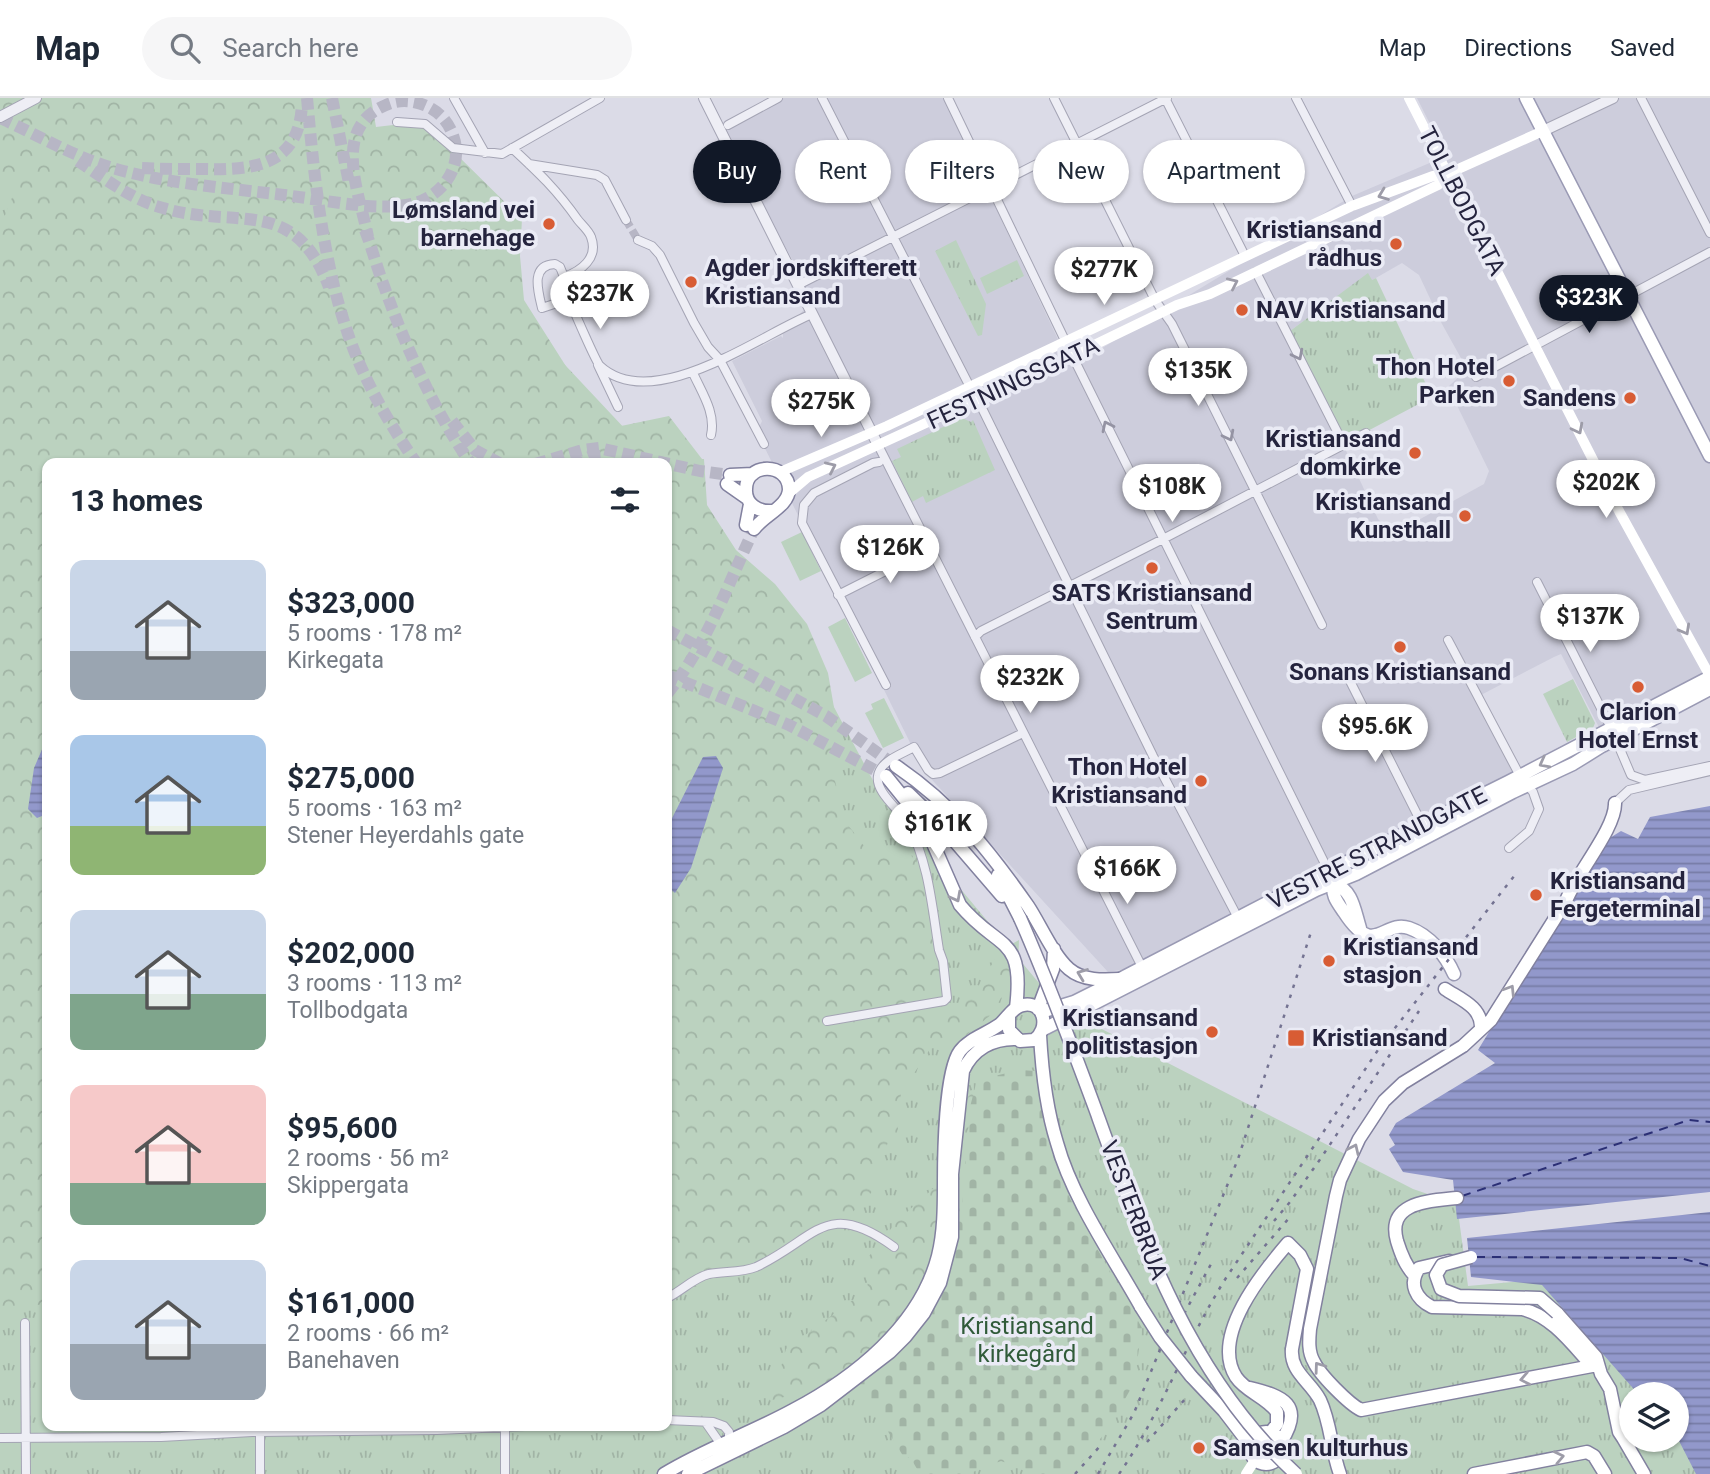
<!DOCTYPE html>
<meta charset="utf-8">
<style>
body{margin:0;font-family:Roboto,sans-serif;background:#f6f6f7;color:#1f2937;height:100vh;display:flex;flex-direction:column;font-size:26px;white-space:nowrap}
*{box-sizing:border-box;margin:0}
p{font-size:23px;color:#747a83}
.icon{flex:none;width:38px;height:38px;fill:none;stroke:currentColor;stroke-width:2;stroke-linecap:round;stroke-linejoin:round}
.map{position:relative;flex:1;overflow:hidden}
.panel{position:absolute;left:42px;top:360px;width:630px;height:973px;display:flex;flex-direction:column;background:#fff;border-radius:14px;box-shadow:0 2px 5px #0004}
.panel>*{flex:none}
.banner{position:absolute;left:693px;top:42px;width:665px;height:63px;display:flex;gap:14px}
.controls{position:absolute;left:1619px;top:1284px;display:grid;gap:14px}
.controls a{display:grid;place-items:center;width:70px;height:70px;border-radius:50%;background:#fff;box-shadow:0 2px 5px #0004;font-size:35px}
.price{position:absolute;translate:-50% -60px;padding:0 16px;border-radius:24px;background:#fff;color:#222;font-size:23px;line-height:46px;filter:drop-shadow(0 2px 4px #0008)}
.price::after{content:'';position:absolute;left:50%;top:42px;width:21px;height:16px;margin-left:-10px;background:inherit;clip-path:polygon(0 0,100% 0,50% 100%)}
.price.active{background:#111827;color:#fff}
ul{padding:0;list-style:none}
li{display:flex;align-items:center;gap:21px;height:175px;padding:0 28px}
li span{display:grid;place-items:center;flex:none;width:196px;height:140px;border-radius:14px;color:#555}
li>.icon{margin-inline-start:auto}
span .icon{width:84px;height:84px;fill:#fffc;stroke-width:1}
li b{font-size:30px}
h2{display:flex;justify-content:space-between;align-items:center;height:84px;padding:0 28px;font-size:30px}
.pill{padding:0 24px;border-radius:32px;background:#fff;box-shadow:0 2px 5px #0004;font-size:24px;line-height:63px}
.pill.active{background:#111827;color:#fff}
header{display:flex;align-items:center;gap:42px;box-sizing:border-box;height:98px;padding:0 35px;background:#fff;border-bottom:2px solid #e0e1e3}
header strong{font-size:33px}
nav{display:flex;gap:38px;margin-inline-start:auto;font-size:24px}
.search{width:490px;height:63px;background:#f6f6f7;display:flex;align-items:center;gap:18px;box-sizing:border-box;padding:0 24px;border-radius:38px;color:#747a83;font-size:26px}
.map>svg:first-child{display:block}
.built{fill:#cdcddc;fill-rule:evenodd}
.grass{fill:url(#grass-tufts)}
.forest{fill:url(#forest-crowns)}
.cemetery{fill:url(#cemetery-stones)}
.garden{fill:#bbd2bf}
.water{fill:url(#water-rules)}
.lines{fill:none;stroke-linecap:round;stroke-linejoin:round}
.ferry{stroke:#2b2f75;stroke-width:2;stroke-dasharray:9 7;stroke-linecap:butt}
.minor-tunnel{stroke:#b7b6c5;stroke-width:8;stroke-dasharray:8 4;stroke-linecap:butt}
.trunk-tunnel{stroke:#b7b6c5;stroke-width:12;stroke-dasharray:12 6;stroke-linecap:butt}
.minor-casing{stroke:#a4a4b4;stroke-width:10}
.tertiary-casing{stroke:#a4a4b4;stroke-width:12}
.primary-casing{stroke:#9a9ab4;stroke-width:15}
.trunk-casing{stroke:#82819f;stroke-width:15}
.minor{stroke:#eeeef5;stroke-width:8}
.tertiary{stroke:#eeeef5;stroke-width:10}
.secondary{stroke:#fff;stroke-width:10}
.primary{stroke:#fff;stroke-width:12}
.trunk{stroke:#fff;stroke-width:12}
.rail{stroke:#747392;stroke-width:2.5;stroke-dasharray:3.5 7;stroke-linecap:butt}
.trunk-bridge-casing{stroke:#82819f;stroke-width:15;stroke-linecap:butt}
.trunk-bridge{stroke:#fff;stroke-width:12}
.oneway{stroke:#9d9ca8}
.oneway2{stroke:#9493a3}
.poi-dot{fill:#d85c34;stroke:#eaebf5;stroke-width:2.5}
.labels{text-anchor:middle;stroke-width:7;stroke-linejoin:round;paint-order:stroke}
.street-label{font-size:24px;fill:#25243e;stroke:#eaebf5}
.poi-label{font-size:24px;font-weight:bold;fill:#25243e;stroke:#eaebf5;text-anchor:end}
.park-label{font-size:24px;fill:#305b39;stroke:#eaebf5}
</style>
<header>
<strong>Map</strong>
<div class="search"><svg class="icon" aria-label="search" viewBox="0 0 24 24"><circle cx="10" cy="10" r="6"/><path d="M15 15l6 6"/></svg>Search here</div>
<nav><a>Map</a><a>Directions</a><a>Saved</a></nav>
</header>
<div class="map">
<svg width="1710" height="1376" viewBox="0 0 1710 1376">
<defs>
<pattern id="grass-tufts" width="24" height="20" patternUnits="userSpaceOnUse" patternTransform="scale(1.75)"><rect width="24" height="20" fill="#bbd2bf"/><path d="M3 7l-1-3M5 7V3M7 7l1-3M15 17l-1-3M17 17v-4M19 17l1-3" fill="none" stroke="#a1b4a5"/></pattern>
<pattern id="forest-crowns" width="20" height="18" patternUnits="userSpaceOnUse" patternTransform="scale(1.75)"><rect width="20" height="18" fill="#bbd2bf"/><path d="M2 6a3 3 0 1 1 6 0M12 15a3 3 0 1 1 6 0" fill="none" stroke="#a1b4a5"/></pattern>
<pattern id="cemetery-stones" width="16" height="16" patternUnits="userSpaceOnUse" patternTransform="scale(1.75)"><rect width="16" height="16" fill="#bbd2bf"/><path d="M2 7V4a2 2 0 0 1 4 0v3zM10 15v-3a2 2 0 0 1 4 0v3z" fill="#a1b4a5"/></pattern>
<pattern id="water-rules" width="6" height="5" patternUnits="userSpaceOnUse" patternTransform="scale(1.75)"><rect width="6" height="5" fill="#9298cb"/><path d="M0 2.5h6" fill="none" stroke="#777ca6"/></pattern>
</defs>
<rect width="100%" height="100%" fill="#dbdbe7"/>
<!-- built -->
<path class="built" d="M773 0H944L1071 269 1352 98 1446 58 1417 0H1710V583L1603 637 1561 556 1554 559 1479 598 1516 677 1143 868 1108 874 924 673 757 334 762 323 732 263 781 238 783 240V232L810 206 800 175 747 81 724 33 752 11ZM1402 165 1419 177 1442 226 1467 271 1448 289 1489 373 1484 386 1393 436 1378 421 1290 233 1313 216Z"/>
<!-- grass -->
<path class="grass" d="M0 0 366 27 520 219 658 366H47V1328H667V375L774 496 878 692 1059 909 1413 1091 1457 1106 1468 1188 1545 1181 1643 1297H1631V1342H1676L1677 1336 1700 1376H0Z
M956 142 986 206 982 237 978 238 935 153Z
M1017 162 1024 178 987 196 980 180Z
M1368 175 1372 182 1376 180 1432 299 1343 346 1290 233Z
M962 320 971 324 973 322 995 372 926 405 923 398 912 404 892 363 901 359 897 351Z
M1573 581 1595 625 1593 630 1567 644 1543 596Z"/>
<!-- forest -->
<path class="forest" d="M0 0H371L376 29 418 24 452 52 522 121 520 158 524 202 581 292 621 328 669 318 702 361H704L707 407 736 452 775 486 807 526 828 575 840 644 833 675 845 723 871 757 910 756 926 777 930 835 942 870 947 916 972 899 1000 853 1019 842 1018 869 992 916 965 938 930 951 901 995 897 1041 888 1044 871 1095 849 1118 803 1141 760 1170 667 1197V788L675 795 691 770 723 670 684 698 667 730V366H47V569L38 579 47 602V640L34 670 37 720 47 716V1206L0 1211V130L15 92 0 88Z
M981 986 966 1092 949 1156 855 1280 769 1303 772 1301 786 1251 868 1191 865 1163 898 1122 936 1088 937 1063 945 1061 957 1010Z"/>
<!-- cemetery -->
<path class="cemetery" d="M1020 972 1035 973 1053 1068 1086 1131 1142 1230 1134 1285 1108 1331 1077 1370 1065 1376H1038L1001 1363 973 1374V1376H920L910 1359 905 1361 855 1280 949 1156 962 1111 970 1009 977 982Z"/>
<!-- garden -->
<path class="garden" d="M802 434 821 473 800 483 781 444Z
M845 520 872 575 855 584 828 529Z
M884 600 904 640 883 650 865 615 873 611 871 606Z"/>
<!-- water -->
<path class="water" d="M47 640V716L37 720 28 711 34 670Z
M716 658 723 670 691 770 675 795 667 788V730L703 659Z
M1710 708V1094L1457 1121 1453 1082 1403 1074 1389 1051 1395 1047 1389 1037 1396 1025 1495 965 1478 952 1605 743 1621 733 1638 741 1650 719Z
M1710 1114V1376H1696L1677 1339 1676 1297H1639L1542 1187 1471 1179 1467 1140Z"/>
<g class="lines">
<!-- ferry -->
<path class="ferry" d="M1462 1098 1689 1022 1710 1024
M1476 1159 1680 1160 1710 1168"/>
<!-- minor-tunnel -->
<path class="minor-tunnel" d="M626 122 638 142"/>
<!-- trunk-tunnel -->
<path class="trunk-tunnel" d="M307 0C314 77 322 159 347 233 362 279 389 326 417 366
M332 0 349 85
M0 20C38 37 76 60 116 71 170 86 228 90 284 97 320 101 380 115 415 105 439 98 458 76 456 50 454 34 446 19 432 11 419 3 401 0 386 7 330 30 360 96 368 139
M78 63C104 80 132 102 163 110 236 132 294 96 329 189
M142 70C162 71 182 71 202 71 253 72 299 69 302 6
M365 132C372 150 377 170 384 188 406 250 434 312 471 366
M452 323 475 352 501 366
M535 366 583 352 599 350 700 373 730 377
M572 366 589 359 602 358
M667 532 826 618 896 668
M667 577 789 627 886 678
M667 596C707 547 727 488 754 431"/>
<defs>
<path id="minor" d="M454 0 485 55
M822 0 970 289
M948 0 1072 257 1330 776
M1054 0 1155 202 1172 226 1322 527
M1165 0 1245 158
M1296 0 1352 108
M1641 0 1710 135
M397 24 425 26 453 50 502 56 600 0
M728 27 778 0
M512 50C539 75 557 92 578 122 582 127 589 133 591 139 599 160 581 173 564 179 566 186 567 194 569 200 572 209 596 264 600 268 653 317 760 237 812 216
M529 66 597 77 605 82 626 122
M638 142 652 148 660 157 694 225 708 249 720 262 764 346
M1256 174 1344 347
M564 179 560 169 555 166C530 167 538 193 542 210L569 201
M798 187 1167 0
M598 267 618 309
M693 275C702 295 716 315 711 337
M1476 279 1710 154
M978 302 1153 658 1238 820
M878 347 1142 869
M879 364 873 365 814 395 804 407 802 425 886 587
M1537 484 1611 630 1631 677 1645 682 1710 668
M838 497 931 450
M975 539 981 533 1163 441 1366 335
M1448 542 1520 678 1533 694 1539 711 1529 733 1509 750
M1349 581 1423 728
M1615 705 1629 692 1710 673
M827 923 944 903 947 900 943 863 939 852C932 809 929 765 908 726 900 712 875 694 878 678 880 663 902 656 914 649L928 672 933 676 940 675 1023 635
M667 1200C682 1193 693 1180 709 1176 724 1173 742 1175 756 1169 816 1141 826 1099 894 1149
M25 1225 26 1376
M667 1322 713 1324 724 1328 729 1334V1346
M706 1325 722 1348
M257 1328 260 1335V1376
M0 1340 161 1339 252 1334 437 1332 525 1328
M505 1376V1329"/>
<path id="tertiary" d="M704 0 878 347
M0 19 36 0
M1543 33 1613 0"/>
<path id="primary" d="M1526 0 1710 358
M1334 785C1331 797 1337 804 1344 814 1375 862 1383 821 1409 830 1430 837 1446 858 1454 876
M1334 785C1353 793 1354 811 1360 830
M1041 914 1074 904 1120 881 1311 782 1508 684 1710 579
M1044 931 1316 792 1356 776 1513 694 1573 666 1602 648 1710 591"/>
<path id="trunk" d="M730 377 753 376
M727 386 747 400
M746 427 750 406
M754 431C764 417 789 408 789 391 788 364 746 364 746 391 745 406 758 414 772 413
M896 668C952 706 989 752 1028 808 1040 826 1053 857 1069 871 1083 883 1103 882 1120 881
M886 678 924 725 960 807C998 853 1025 836 1016 910
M908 695 940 726 1002 798
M998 777 1020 820
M1445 891C1460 901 1482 909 1481 930
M1038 911 1053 871 1054 851
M1040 937C1042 974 1046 1010 1057 1045 1072 1100 1113 1159 1141 1209
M1449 1163 1419 1170C1408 1186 1416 1201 1432 1209L1522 1211C1552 1218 1572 1246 1592 1268
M1414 1177C1405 1167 1401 1156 1397 1143 1386 1103 1431 1103 1457 1100
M1557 1215 1596 1259 1601 1276 1610 1291 1619 1334 1623 1340
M1592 1268 1361 1312C1349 1306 1320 1277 1314 1264 1308 1254 1309 1242 1310 1231L1336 1098 1340 1082 1359 1041 1384 1003 1403 985 1463 948 1491 922 1566 803C1576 776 1616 730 1615 705
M1191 1278 1224 1313 1250 1347
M1250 1290C1283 1298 1305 1307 1281 1344
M1626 1332 1623 1340 1644 1376
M1250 1350a16 16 0 1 1 32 0a16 16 0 1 1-32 0Z
M1271 1334 1277 1326V1314C1266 1299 1246 1294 1236 1279 1210 1238 1263 1174 1288 1145L1300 1157 1307 1171 1292 1251C1290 1274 1310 1283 1320 1302 1331 1325 1331 1352 1340 1376
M664 1376C705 1351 751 1335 793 1312 854 1280 920 1228 938 1158 944 1134 944 1109 944 1084 944 1057 945 973 960 953 969 941 986 936 999 927 1007 921 1012 909 1023 907 1045 903 1050 931 1034 942L1020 943 1009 932V919
M688 1376 784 1329 821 1307 890 1254 905 1239 924 1215 940 1185 952 1139V1076L963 973C973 951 993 940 1017 941
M1474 1376 1587 1354 1594 1358 1605 1376"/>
</defs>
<!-- minor casing -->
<use href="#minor" class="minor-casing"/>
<!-- tertiary casing -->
<use href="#tertiary" class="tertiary-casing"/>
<!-- primary casing -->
<use href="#primary" class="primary-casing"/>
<!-- trunk casing -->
<use href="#trunk" class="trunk-casing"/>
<!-- minor -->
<use href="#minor" class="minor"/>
<!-- tertiary -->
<use href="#tertiary" class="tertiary"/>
<!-- secondary -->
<path class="secondary" d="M1409 0 1619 413 1710 578
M780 374 887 328 1352 108 1433 78 1447 76 1543 33
M788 396 808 379 1059 264 1177 207 1210 196 1256 174 1438 87 1447 76
M1246 1376 1255 1362"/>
<!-- primary -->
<use href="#primary" class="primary"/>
<!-- trunk -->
<use href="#trunk" class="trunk"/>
<!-- rail -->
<path class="rail" d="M1274 1123 1290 1104 1321 1060 1419 913
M1237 1180 1290 1119
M1184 1216 1211 1166
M1147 1344 1186 1300
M1075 1376 1101 1347
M1098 1376 1134 1315 1238 1061 1312 831
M1119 1376C1162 1314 1186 1243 1226 1180L1380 949 1515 777"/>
<defs>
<path id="trunk-bridge" d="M1020 820C1048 884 1072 948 1096 1013 1143 1144 1190 1279 1296 1376
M1471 1159 1442 1167 1436 1177 1441 1191 1459 1198 1540 1200 1557 1215
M1141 1209 1160 1239 1191 1278"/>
</defs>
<!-- trunk-bridge casing -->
<use href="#trunk-bridge" class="trunk-bridge-casing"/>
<!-- trunk-bridge -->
<use href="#trunk-bridge" class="trunk-bridge"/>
</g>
<!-- one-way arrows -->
<defs><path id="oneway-chevron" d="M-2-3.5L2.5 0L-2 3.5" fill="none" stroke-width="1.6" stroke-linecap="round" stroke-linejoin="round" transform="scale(1.75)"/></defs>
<g class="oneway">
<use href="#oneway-chevron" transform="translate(1383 97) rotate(159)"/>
<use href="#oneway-chevron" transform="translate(1233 185) rotate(-25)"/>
<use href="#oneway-chevron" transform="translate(1578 331) rotate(63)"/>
<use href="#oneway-chevron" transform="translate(831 369) rotate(-25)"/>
<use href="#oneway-chevron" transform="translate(1685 532) rotate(61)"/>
<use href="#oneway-chevron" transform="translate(1544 665) rotate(152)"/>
<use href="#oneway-chevron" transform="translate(956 799) rotate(62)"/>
<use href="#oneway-chevron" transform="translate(1082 876) rotate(-159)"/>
<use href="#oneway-chevron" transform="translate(1510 892) rotate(-58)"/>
<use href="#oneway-chevron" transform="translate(1354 1051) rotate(-65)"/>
<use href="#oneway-chevron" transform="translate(1319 1269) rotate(-126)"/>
<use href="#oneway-chevron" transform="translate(1525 1281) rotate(169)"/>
<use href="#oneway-chevron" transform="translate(1559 1359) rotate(-12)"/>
</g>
<g class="oneway2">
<use href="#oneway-chevron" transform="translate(1298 257) rotate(63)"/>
<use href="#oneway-chevron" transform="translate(1107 328) rotate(-116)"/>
<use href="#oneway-chevron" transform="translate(1229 338) rotate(63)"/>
</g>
<!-- markers -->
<g class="poi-dot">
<circle cx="549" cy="126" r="7"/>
<circle cx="1396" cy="146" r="7"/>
<circle cx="691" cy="184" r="7"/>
<circle cx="1242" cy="212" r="7"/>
<circle cx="1509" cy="283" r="7"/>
<circle cx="1630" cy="300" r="7"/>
<circle cx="1415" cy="355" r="7"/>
<circle cx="1465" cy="418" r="7"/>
<circle cx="1152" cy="470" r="7"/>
<circle cx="1400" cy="549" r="7"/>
<circle cx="1638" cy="589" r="7"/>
<circle cx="1201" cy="683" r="7"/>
<circle cx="1536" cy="797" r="7"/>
<circle cx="1329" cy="863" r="7"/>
<circle cx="1212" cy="934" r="7"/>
<rect x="1287" y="931" width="18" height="18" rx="3.5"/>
<circle cx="1199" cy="1350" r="7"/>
</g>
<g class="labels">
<!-- street labels -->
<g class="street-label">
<text transform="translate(1462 103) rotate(63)" y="8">TOLLBODGATA</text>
<text transform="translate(1013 285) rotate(-25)" y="8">FESTNINGSGATA</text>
<text transform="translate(1377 750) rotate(-27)" y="8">VESTRE STRANDGATE</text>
<text transform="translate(1134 1112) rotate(69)" y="8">VESTERBRUA</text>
</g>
<!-- poi labels -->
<g class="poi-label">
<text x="535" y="120">Lømsland vei<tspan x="535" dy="28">barnehage</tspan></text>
<text x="1382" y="140">Kristiansand<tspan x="1382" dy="28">rådhus</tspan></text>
<text x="705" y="178" text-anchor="start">Agder jordskifterett<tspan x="705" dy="28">Kristiansand</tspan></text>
<text x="1256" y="220" text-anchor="start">NAV Kristiansand</text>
<text x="1495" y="277">Thon Hotel<tspan x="1495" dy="28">Parken</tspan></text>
<text x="1616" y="308">Sandens</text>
<text x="1401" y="349">Kristiansand<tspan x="1401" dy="28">domkirke</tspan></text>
<text x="1451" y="412">Kristiansand<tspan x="1451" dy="28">Kunsthall</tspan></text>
<text x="1152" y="503" text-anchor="middle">SATS Kristiansand<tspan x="1152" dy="28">Sentrum</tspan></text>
<text x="1400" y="582" text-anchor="middle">Sonans Kristiansand</text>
<text x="1638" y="622" text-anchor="middle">Clarion<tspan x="1638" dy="28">Hotel Ernst</tspan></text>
<text x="1187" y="677">Thon Hotel<tspan x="1187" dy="28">Kristiansand</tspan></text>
<text x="1550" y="791" text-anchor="start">Kristiansand<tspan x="1550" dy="28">Fergeterminal</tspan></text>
<text x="1343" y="857" text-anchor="start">Kristiansand<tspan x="1343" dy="28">stasjon</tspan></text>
<text x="1198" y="928">Kristiansand<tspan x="1198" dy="28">politistasjon</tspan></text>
<text x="1312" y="948" text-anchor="start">Kristiansand</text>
<text x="1213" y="1358" text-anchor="start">Samsen kulturhus</text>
</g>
<!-- park labels -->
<g class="park-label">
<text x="1027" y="1236">Kristiansand<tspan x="1027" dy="28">kirkegård</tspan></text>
</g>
</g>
</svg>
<div class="controls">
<a><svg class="icon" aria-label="layers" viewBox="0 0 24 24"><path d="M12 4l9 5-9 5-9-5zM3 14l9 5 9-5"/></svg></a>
</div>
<b class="price" style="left:1104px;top:209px">$277K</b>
<b class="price" style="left:600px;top:233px">$237K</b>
<b class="price active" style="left:1589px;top:237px">$323K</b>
<b class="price" style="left:1198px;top:310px">$135K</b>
<b class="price" style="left:821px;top:341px">$275K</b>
<b class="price" style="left:1606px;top:422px">$202K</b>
<b class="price" style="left:1172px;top:426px">$108K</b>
<b class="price" style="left:890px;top:487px">$126K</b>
<b class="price" style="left:1590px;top:556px">$137K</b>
<b class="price" style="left:1030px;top:617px">$232K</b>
<b class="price" style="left:1375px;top:666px">$95.6K</b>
<b class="price" style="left:938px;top:763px">$161K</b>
<b class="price" style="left:1127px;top:808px">$166K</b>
<div class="banner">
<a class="pill active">Buy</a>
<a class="pill">Rent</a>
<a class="pill">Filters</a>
<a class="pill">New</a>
<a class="pill">Apartment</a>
</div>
<section class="panel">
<h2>13 homes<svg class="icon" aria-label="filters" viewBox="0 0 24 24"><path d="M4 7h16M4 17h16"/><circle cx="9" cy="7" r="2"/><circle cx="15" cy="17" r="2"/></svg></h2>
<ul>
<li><span style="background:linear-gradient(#c9d6e8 65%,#9aa5b1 0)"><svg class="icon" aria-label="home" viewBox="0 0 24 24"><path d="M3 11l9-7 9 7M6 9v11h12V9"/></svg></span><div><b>$323,000</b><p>5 rooms · 178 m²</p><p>Kirkegata</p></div></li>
<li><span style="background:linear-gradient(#a9c7e8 65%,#8fb573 0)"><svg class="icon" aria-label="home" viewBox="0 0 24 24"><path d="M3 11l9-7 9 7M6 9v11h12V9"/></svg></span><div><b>$275,000</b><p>5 rooms · 163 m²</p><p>Stener Heyerdahls gate</p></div></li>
<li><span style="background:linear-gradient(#c9d6e8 60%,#7fa58c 0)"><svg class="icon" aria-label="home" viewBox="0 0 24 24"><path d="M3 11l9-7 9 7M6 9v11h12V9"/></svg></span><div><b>$202,000</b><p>3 rooms · 113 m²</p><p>Tollbodgata</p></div></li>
<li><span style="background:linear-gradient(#f6c9c9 70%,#7fa58c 0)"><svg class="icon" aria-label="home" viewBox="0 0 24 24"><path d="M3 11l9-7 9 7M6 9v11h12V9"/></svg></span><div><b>$95,600</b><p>2 rooms · 56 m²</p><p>Skippergata</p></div></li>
<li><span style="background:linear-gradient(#c9d6e8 60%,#9aa5b1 0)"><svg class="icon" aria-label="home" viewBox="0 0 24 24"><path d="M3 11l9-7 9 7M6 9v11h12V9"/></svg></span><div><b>$161,000</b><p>2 rooms · 66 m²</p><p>Banehaven</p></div></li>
</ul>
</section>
</div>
